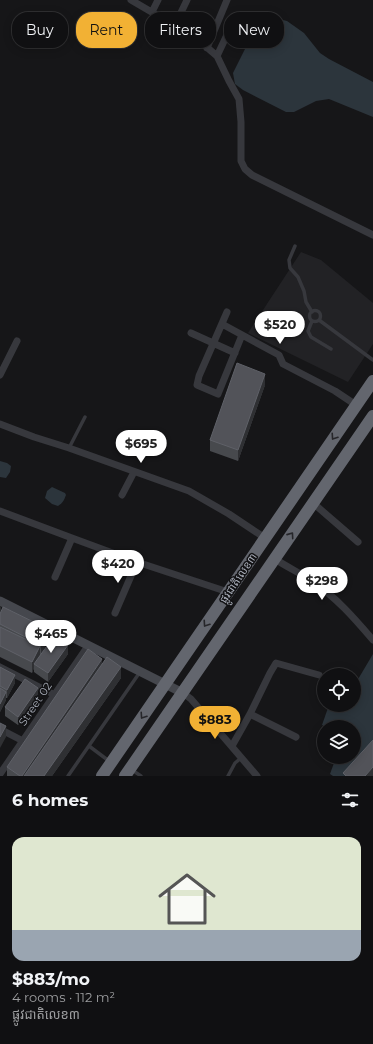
<!DOCTYPE html>
<meta charset="utf-8">
<style>
body{margin:0;font-family:Montserrat,"Noto Sans Khmer",sans-serif;background:#19191b;color:#f1f3f6;height:100vh;display:flex;flex-direction:column;font-size:15px;white-space:nowrap}
*{box-sizing:border-box;margin:0}
p{font-size:13px;color:#9c9d9f}
.icon{flex:none;width:22px;height:22px;fill:none;stroke:currentColor;stroke-width:2;stroke-linecap:round;stroke-linejoin:round}
.map{position:relative;height:776px;overflow:hidden}
.sheet{display:flex;flex-direction:column;background:#101012;flex:1}
.sheet>*{flex:none}
.top-card{position:absolute;left:12px;top:12px;width:349px;height:36px;display:flex;gap:8px}
.tools{position:absolute;left:317px;top:668px;display:grid;gap:8px}
.tools a{display:grid;place-items:center;width:44px;height:44px;border-radius:50%;background:#101012;box-shadow:0 2px 10px #0003,0 0 0 1px #303032;font-size:20px}
.price{position:absolute;translate:-50% -34px;padding:0 9px;border-radius:14px;background:#fff;color:#222;font-size:13px;line-height:26px;filter:drop-shadow(0 1px 2px #0008)}
.price::after{content:'';position:absolute;left:50%;top:24px;width:12px;height:9px;margin-left:-6px;background:inherit;clip-path:polygon(0 0,100% 0,50% 100%)}
.price.on{background:#f2b134;color:#111}
ul{padding:0;list-style:none}
li{display:grid;align-content:center;gap:8px;height:212px;padding:0 12px}
li span{display:grid;place-items:center;height:124px;border-radius:12px;color:#555}
li>.icon{margin-inline-start:auto}
span .icon{width:72px;height:72px;fill:#fffc;stroke-width:1}
li b{font-size:17px}
h2{display:flex;justify-content:space-between;align-items:center;height:48px;padding:0 12px;font-size:17px}
.chip{padding:0 14px;border-radius:16px;background:#101012;box-shadow:0 2px 10px #0003,0 0 0 1px #303032;font-size:14px;line-height:36px}
.chip.on{background:#f2b134;color:#111}
.map>svg:first-child{display:block}
.built{fill:#222225}
.water{fill:#2c353c}
.lines{fill:none;stroke-linecap:round;stroke-linejoin:round}
.lane{stroke:#37383d;stroke-width:3.5}
.street{stroke:#37383d;stroke-width:7}
.secondary{stroke:#45474d;stroke-width:9}
.highway{stroke:#63666e;stroke-width:12}
.wall{fill:#47494d}
.shaded-wall{fill:#2f3033}
.building{fill:#525359;stroke:#5f6168}
.oneway{stroke:#26262a}
.labels{text-anchor:middle;stroke-width:3;stroke-linejoin:round;paint-order:stroke}
.street-label{font-size:11px;fill:#a8adb8;stroke:#111113}
</style>
<div class="map">
<svg width="373" height="776" viewBox="0 0 373 776">
<rect width="100%" height="100%" fill="#161618"/>
<!-- built -->
<path class="built" d="M301 252 321 260 373 303V344L348 382 248 333Z"/>
<!-- water -->
<path class="water" d="M266 18H275L287 21 304 33 320 53 329 59 373 82V117L329 99 316 101 294 112H286L243 90 235 84 233 73 255 29Z
M0 461 7 463 11 466 10 472 6 478 0 477Z
M52 487 65 493 66 495C64 500 63 503 58 506L52 504 45 498 47 491Z
M373 654V748L347 776H333L330 774 334 763 325 757H354V727H327L322 725 329 705H354V686Z"/>
<g class="lines">
<!-- lane -->
<path class="lane" d="M295 246 289 260 290 268 298 277 304 291 306 302 312 312
M309.5 316a5.5 5.5 0 1 1 11 0a5.5 5.5 0 1 1-11 0Z
M319 320 373 360
M312 321 308 331 311 337 331 349
M69 448 85 417
M89 746 109 761
M132 770 141 776
M68 776 140 672
M228 776 235 763 241 758"/>
<!-- street -->
<path class="street" d="M131 0 196 38 217 56 229 81 239 99 241 122V161L245 169 252 175 373 235
M152 12 158 0
M175 25 187 0
M207 48 227 0
M217 56 234 20
M227 312 199 376 197 385 218 394 242 335
M222 324 279 355 283 364 335 391 356 405
M191 333 235 353
M0 375 17 341
M0 424 34 437 69 448 189 491 229 514 265 538
M122 495 134 472
M313 503 358 542
M0 511 72 538 137 562 228 592
M275 559C287 567 300 573 312 581 336 597 355 619 373 640
M55 577 72 538
M115 613 137 562
M0 667 55 695
M183 693 191 699 257 776
M250 714 296 737
M0 729 23 741
M232 746 250 714 270 673 276 663 319 675
M0 774 88 646"/>
<!-- secondary -->
<path class="secondary" d="M0 601 183 693"/>
<!-- highway -->
<path class="highway" d="M102 776 373 381
M125 776 373 416"/>
</g>
<!-- wall -->
<path class="wall" d="M265 385 238 461 210 451V440Z
M0 605 1 612 48 640 42 652 68 654 48 682 34 672V668L32 673 0 657Z
M102 663 121 678 52 776H7V767Z
M0 667 15 683 7 698H6V700L0 712Z
M38 697 18 725 5 716V707Z"/>
<!-- shaded-wall -->
<path class="shaded-wall" d="M265 374V385L238 461V450Z
M1 606V617L0 619V608Z
M48 629V640L41 656V645Z
M68 645V654L48 682V673Z
M40 646V657L34 664V668L32 673V662Z
M102 659V670L29 776H22Z
M121 667V678L52 776H44Z
M15 675V683L7 698V690Z
M38 688V697L18 725V717Z
M6 692V700L0 712V704Z
M6 726V737L0 748V737Z
M373 767V776H365Z"/>
<!-- building -->
<path class="building" d="M237 363 265 374 238 450 210 440Z
M3 607 48 629 41 645 0 624V614Z
M0 627 40 646 32 662 0 646Z
M54 636 68 645 48 673 34 664Z
M88 649 102 659 22 776H20L7 767Z
M107 657 121 667 44 776H24Z
M0 667 15 675 7 690 0 686Z
M25 679 38 688 18 717 5 707Z
M0 688 6 692 0 704Z
M0 723 6 726 0 737Z
M373 740V767L365 776H346L343 773Z"/>
<!-- one-way arrows -->
<defs><path id="oneway-chevron" d="M-2-3.5L2.5 0L-2 3.5" fill="none" stroke-width="1.6" stroke-linecap="round" stroke-linejoin="round"/></defs>
<g class="oneway">
<use href="#oneway-chevron" transform="translate(334 437) rotate(124)"/>
<use href="#oneway-chevron" transform="translate(291 535) rotate(-55)"/>
<use href="#oneway-chevron" transform="translate(206 624) rotate(124)"/>
<use href="#oneway-chevron" transform="translate(143 716) rotate(124)"/>
</g>
<g class="labels">
<!-- street labels -->
<g class="street-label">
<text transform="translate(238 578) rotate(-56)" y="4">ផ្លូវជាតិលេខ៣</text>
<text transform="translate(35 704) rotate(-56)" y="4">Street 02</text>
</g>
</g>
</svg>
<div class="tools">
<a><svg class="icon" aria-label="locate" viewBox="0 0 24 24"><circle cx="12" cy="12" r="6"/><path d="M12 2v4M12 18v4M2 12h4M18 12h4"/></svg></a>
<a><svg class="icon" aria-label="layers" viewBox="0 0 24 24"><path d="M12 4l9 5-9 5-9-5zM3 14l9 5 9-5"/></svg></a>
</div>
<b class="price" style="left:280px;top:345px">$520</b>
<b class="price" style="left:141px;top:464px">$695</b>
<b class="price" style="left:118px;top:584px">$420</b>
<b class="price" style="left:322px;top:601px">$298</b>
<b class="price" style="left:51px;top:654px">$465</b>
<b class="price on" style="left:215px;top:740px">$883</b>
<div class="top-card">
<a class="chip">Buy</a>
<a class="chip on">Rent</a>
<a class="chip">Filters</a>
<a class="chip">New</a>
</div>
</div>
<section class="sheet">
<h2>6 homes<svg class="icon" aria-label="filters" viewBox="0 0 24 24"><path d="M4 7h16M4 17h16"/><circle cx="9" cy="7" r="2"/><circle cx="15" cy="17" r="2"/></svg></h2>
<ul>
<li><span style="background:linear-gradient(#dfe7d0 75%,#9aa5b1 0)"><svg class="icon" aria-label="home" viewBox="0 0 24 24"><path d="M3 11l9-7 9 7M6 9v11h12V9"/></svg></span><div><b>$883/mo</b><p>4 rooms · 112 m²</p><p>ផ្លូវជាតិលេខ៣</p></div></li>
</ul>
</section>
